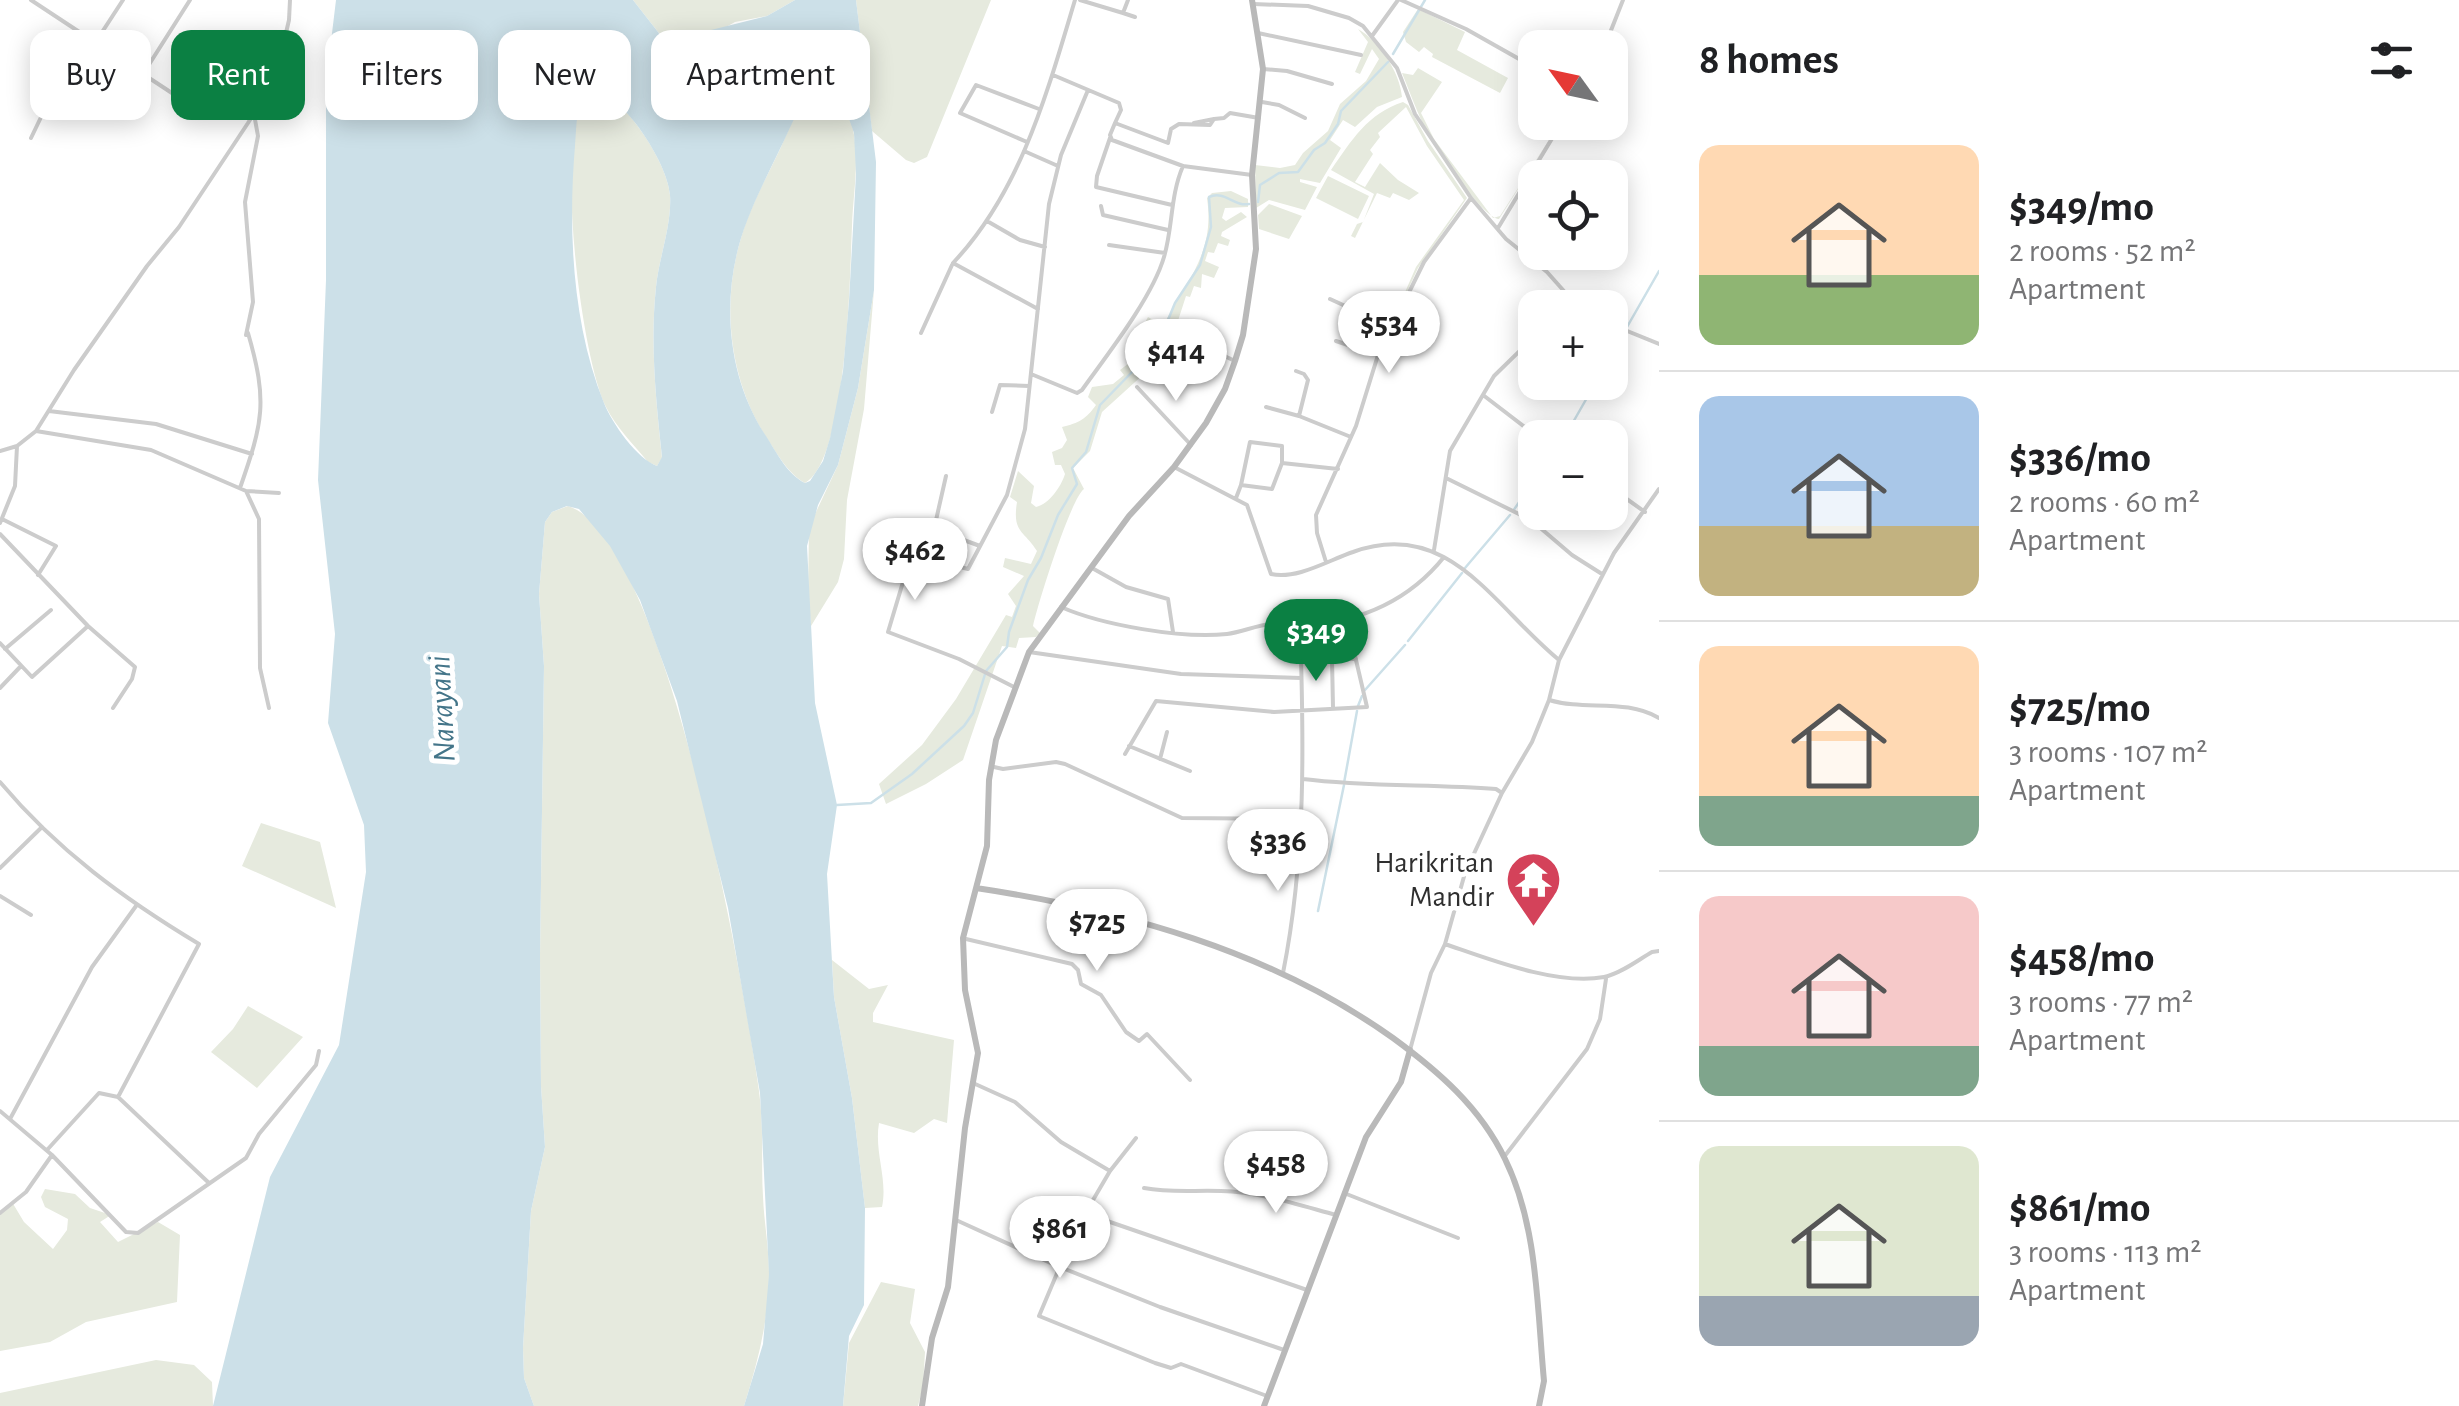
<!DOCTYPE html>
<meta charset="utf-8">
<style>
body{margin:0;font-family:"Alegreya Sans",sans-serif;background:#f2f2f2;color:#202124;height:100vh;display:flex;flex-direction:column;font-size:38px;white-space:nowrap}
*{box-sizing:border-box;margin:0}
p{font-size:32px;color:#757577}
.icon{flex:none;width:55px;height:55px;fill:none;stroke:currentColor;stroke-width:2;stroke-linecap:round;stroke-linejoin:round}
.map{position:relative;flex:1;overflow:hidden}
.drawer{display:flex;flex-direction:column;background:#fff;width:800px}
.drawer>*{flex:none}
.guide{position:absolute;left:30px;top:30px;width:950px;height:90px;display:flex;gap:20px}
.needle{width:65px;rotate:303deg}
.fabs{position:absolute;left:1518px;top:30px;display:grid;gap:20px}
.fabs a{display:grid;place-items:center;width:110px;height:110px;border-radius:20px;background:#fff;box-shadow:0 5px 25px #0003;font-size:50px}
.price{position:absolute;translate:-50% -85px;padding:0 22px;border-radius:35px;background:#fff;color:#222;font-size:32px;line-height:65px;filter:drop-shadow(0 2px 5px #0008)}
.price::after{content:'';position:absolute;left:50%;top:60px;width:30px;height:22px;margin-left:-15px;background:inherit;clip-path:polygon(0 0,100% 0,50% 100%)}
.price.on{background:#0b8043;color:#fff}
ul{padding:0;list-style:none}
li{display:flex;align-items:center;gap:30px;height:250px;padding:0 40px}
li+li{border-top:2px solid #e0e0e0}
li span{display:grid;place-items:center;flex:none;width:280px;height:200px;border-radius:20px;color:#555}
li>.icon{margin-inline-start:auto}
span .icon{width:120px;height:120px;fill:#fffc;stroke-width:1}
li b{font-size:42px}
h2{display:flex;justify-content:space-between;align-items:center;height:120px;padding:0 40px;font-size:42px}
.tag{padding:0 35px;border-radius:20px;background:#fff;box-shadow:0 5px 25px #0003;font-size:35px;line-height:90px}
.tag.on{background:#0b8043;color:#fff}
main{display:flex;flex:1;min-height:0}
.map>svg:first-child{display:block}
.green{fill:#e6eade}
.water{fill:#cce0e8;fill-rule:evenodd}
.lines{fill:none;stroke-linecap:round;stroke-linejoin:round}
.stream{stroke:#cce0e8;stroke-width:2.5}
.street{stroke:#ccc;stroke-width:4}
.secondary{stroke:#b9b9b9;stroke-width:6}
.labels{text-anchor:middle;stroke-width:10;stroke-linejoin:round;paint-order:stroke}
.poi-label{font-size:30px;fill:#2f2f2f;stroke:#fff;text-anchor:end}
.water-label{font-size:32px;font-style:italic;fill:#447589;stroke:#fff}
</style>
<main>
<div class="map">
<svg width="1659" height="1406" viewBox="0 0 1659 1406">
<rect width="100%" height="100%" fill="#fff"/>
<!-- green -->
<path class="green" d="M633 0H795L767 16 735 22 676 55Z
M856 0H991L927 157 914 163 906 160 872 131Z
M1418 9 1465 32 1457 50 1508 78 1500 93 1432 57 1433 54 1424 47 1419 52 1406 42 1403 32Z
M1358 29C1379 41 1400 72 1402 97L1377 107 1355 127 1343 120 1330 140 1341 148 1320 183 1300 179V182L1317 187 1305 210 1269 200 1256 208 1255 165 1280 168 1295 165 1303 153 1328 131 1340 104 1366 81 1379 59 1372 49 1360 74 1355 72 1368 42Z
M1418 68 1442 82 1421 113 1434 139 1493 218 1500 216 1560 123 1499 219C1482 218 1432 143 1423 124 1415 107 1409 90 1402 73L1413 75Z
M823 75C841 86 851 114 854 135 859 165 853 196 852 226 850 275 847 460 805 483 787 473 777 453 766 437 729 379 721 303 741 238 750 206 767 177 781 147 791 126 804 87 823 75Z
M590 88C623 93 668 163 670 195 672 225 659 257 656 287 650 344 656 401 662 458L657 466 648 462C634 445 616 427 606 407 581 358 551 125 590 88Z
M1403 102 1408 105 1428 141 1467 198 1418 268 1382 345 1416 267 1464 200 1427 146 1406 107 1378 133 1380 137 1370 150 1373 154 1355 182 1365 187 1380 163 1398 180 1419 193 1409 200 1393 193 1390 198 1377 193 1355 238 1351 236 1357 224 1363 222 1374 194 1331 170C1351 141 1368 113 1403 102Z
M1328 176 1369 196 1358 219 1316 198Z
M1231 191 1248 199V207L1225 208 1222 218 1226 221 1241 212 1247 217 1222 232 1221 236 1230 240 1228 246 1218 243 1214 253 1208 252 1205 261 1219 267 1214 278 1202 274 1201 288 1194 286 1190 297 1186 296 1174 333 1160 335V342L1168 346 1164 355 1173 364 1156 380 1145 373 1102 412 1090 451 1073 468 1084 489C1071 498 1038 603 1033 626L1040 633 1036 637 1019 638 1016 648 1002 646 963 760 926 784 886 804 879 784 922 745 956 699 1006 615 1012 617 1016 606 1008 594 1024 576 1003 567 1005 558 1031 564 1037 551C1024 530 1012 533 1017 502L1010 497 1018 471 1034 486 1031 503 1036 507C1049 504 1061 487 1065 474L1061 465H1055L1052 452 1062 448 1067 440 1062 427C1079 423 1086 419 1096 405L1088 397 1092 387 1113 384 1124 375 1120 370 1133 360 1141 361 1145 348 1141 341 1142 336 1139 334 1148 317 1162 325 1165 322C1189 278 1215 251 1207 198L1212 193Z
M1269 204 1302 216 1289 239 1259 229 1258 215Z
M874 290 864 409 847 500 844 559 838 582 811 626 808 594 809 527 838 465 858 388Z
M568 506C667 538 745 989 759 1091 764 1126 761 1162 763 1197 764 1222 769 1248 769 1273 769 1319 758 1362 744 1406H534L524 1378 523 1348 531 1211 545 1147 541 1086 540 956 544 666 539 594 545 522 552 512Z
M261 823 320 842 336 908 242 866Z
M832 960 869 989 888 985 873 1013V1022L954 1040 947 1123 934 1119 914 1133 879 1123C874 1152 888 1179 882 1207L865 1208 852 1098 834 997Z
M248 1006 303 1037 257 1088 211 1052 233 1029Z
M45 1189 75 1194 90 1208 111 1215 100 1222 118 1242 158 1222 180 1235 177 1302 86 1322 50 1342 0 1351V1213L12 1202 24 1222 53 1249 67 1230 68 1219 45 1207 41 1197Z
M881 1282 915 1289 910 1323 925 1352 923 1386 918 1406H843L849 1343Z
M156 1360 194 1365 212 1382 213 1406H0V1393Z"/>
<!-- water -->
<path class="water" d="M336 0H633L676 55 711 30 767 16 795 0H856L876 162 874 290 858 388 838 465 818 505 807 546 815 703 837 805 827 874 834 997 852 1098 865 1208 864 1305 849 1336 843 1406H744L763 1344 769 1274 760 1093 728 908 677 701 640 600 610 546 579 509 567 506 552 512 545 522 539 594 544 666 540 956 541 1086 545 1147 531 1211 523 1348 524 1378 534 1406H213L270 1177 339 1045 366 872 364 825 328 723 335 634 318 480 326 280V83ZM820 76 828 78 840 93 854 133 856 174 849 301 843 371 830 438 823 461 810 481 805 483C787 474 777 453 766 436 725 374 720 290 747 221 756 197 768 174 779 151 791 127 802 97 820 76ZM590 88C622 92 668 163 670 195 672 225 659 257 656 287 650 344 656 401 662 457L657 466C637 459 612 423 604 403 572 324 568 229 575 146 577 126 575 102 590 88Z"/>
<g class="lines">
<!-- stream -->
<path class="stream" d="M1393 54 1425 0
M1258 202 1260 185 1279 173 1298 172 1314 150 1325 143 1338 124 1341 111 1388 62
M1627 327 1659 271
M1610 358 1624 333
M1564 438 1596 382
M1513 511 1535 479
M1465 568 1510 515
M1408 641 1462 573
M1365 690 1405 645
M1358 706 1362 696
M1344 783 1357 711
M837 805 871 803 912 774 964 726 973 713 986 671 1007 647 1009 632 1028 580 1041 558 1058 515 1077 484 1072 468 1086 452 1100 405 1133 371 1149 368V336L1168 320 1175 303 1200 265 1211 227 1209 197C1225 190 1234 207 1249 204
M1318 911 1344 785"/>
<!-- street -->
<path class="street" d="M31 0 184 101 198 82 210 76 252 117
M1080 0 1123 13 1128 0
M1401 0 1466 29 1535 68
M1253 4 1308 6 1349 18 1363 26 1397 68 1415 114 1471 198 1506 239 1547 272 1579 308
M1123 13 1135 17
M1258 33 1361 55
M1372 36 1398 0
M1604 48 1623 0
M1263 69 1287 71 1332 84
M143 74 190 0
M1053 75 1119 103 1121 110 1115 123 1168 143 1171 129 1179 124 1210 125 1214 119 1224 118 1230 113 1259 118
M1262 102 1279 105 1305 118
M1115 123 1110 135 1112 140 1183 166
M1194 123 1214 119
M31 138 43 113 80 66 123 0
M1110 138 1097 176 1096 187 1172 205
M1027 142 960 113 976 85 1039 109
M1024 151 1058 166
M1101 206 1103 215 1168 230
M987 221 1020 240 1045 247
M1498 228 1562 122
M1109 245 1165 253
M1330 299 1391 327
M1038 309 953 263C1021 191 1047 93 1075 0
M1610 324 1659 344
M921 333 952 265
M1178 334 1235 361
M246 335 253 302 245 202 258 136 254 114
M1336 341 1378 355
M1296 371 1304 374 1308 380 1299 416 1351 437
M1031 374 1077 393 1082 390C1107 355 1152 298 1164 257 1173 227 1170 196 1183 166L1252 175
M1137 387 1191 445
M1483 395 1539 438
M1266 407 1299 416
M49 411 156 424 252 454
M992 412 1000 385 1029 386
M36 431 151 450 246 491 259 519 260 668 269 708
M0 451 17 446 36 431 74 370 147 266 179 227 248 123 275 80 289 20 290 0
M1174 467 1247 505 1271 574C1297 580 1329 560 1353 552 1449 517 1494 607 1559 660
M946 476 934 529 980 546
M1446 478 1531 520 1572 555 1602 574
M1241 485 1250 442 1282 446V463
M1610 487 1645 512
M240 488C263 422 268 402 248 333
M246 491 279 493
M1236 498 1241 485 1272 489 1282 463 1338 469
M2 519 56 546 38 575
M0 523 15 486 17 446
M0 534 88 626 135 667 132 679 113 708
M1434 550 1450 451 1494 376 1535 336
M1326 562 1317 533 1316 515 1356 426 1378 355 1424 262 1471 198
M1092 568 1126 587 1168 599 1173 632
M1061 607C1102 625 1182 639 1227 634 1242 632 1257 625 1272 624 1283 623 1293 627 1303 626 1360 622 1408 602 1444 557
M0 643 32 677 88 626
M5 649 51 610
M1029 652 1181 674 1301 678
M1301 658 1356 659
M1332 658 1333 708
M1014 687 959 659 888 632 909 562 917 556 968 569 1007 495 1025 429 1049 204 1061 155 1088 90
M0 688 21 666
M1549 700C1586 711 1625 698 1659 718
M1129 746 1190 771
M1125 754 1156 701 1274 712 1367 707 1352 643 1301 644
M1160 759 1167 732
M994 767 1003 769 1056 762 1065 764 1182 818 1301 819
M1303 779C1367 787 1432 784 1496 789L1502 793
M0 782C57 850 124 899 199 944L118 1097 99 1093 47 1150
M0 868 42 827
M0 896 31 915
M966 939 1072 964 1078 970 1081 984 1101 995 1126 1032 1139 1041 1147 1034 1190 1080
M1445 944C1489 959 1557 986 1604 977 1620 974 1638 960 1652 952L1659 951
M1283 973C1306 858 1304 743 1300 626
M1410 1050 1431 973 1445 944 1465 873 1502 793 1532 742 1549 700 1559 660 1614 553 1659 489
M973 1083 1015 1102 1061 1142 1110 1171 1136 1138
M118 1097 209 1183
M0 1111 52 1155 126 1232 138 1233 246 1158 259 1134 316 1065 319 1051
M10 1119 92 967 136 906
M1504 1157 1587 1049 1600 1019 1606 979
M1144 1188C1171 1193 1194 1190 1221 1191 1260 1192 1299 1205 1336 1215
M1344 1193 1458 1238
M1058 1204 1307 1290
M0 1213 26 1192 52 1155
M956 1220 1055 1265 1110 1171
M1267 1396 1181 1364 1171 1368 1155 1363 1039 1316 1058 1271 1055 1265 1160 1307 1284 1350"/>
<!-- secondary -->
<path class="secondary" d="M976 888C1123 910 1271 951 1393 1038 1438 1071 1480 1107 1505 1159 1538 1226 1537 1308 1544 1381L1539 1406
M922 1406 932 1338 948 1287 965 1128 978 1053 965 990 963 938 987 846 989 780 996 740 1029 652 1129 516 1174 467 1206 423 1225 389 1235 361 1243 335 1256 249 1252 175 1263 69 1252 0
M1264 1406 1366 1137 1401 1082 1410 1050"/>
</g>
<!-- icons -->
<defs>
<symbol id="temple-pin" viewBox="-11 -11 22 30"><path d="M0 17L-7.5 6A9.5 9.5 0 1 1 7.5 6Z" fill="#d4425a" stroke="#fff"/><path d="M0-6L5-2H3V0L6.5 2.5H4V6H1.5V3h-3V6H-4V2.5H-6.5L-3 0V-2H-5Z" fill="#fff"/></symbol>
</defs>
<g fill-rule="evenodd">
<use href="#temple-pin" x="1502" y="848" width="63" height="86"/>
</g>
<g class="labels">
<!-- poi labels -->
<g class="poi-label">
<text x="1494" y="872">Harikritan<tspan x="1494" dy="34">Mandir</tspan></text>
</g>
<!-- water labels -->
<g class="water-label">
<text transform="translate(441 709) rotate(-93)" y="11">Narayani</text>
</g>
</g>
</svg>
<div class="fabs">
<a><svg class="needle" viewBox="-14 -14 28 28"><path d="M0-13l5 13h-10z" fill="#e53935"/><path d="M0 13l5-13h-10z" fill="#757577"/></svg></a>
<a><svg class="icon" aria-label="locate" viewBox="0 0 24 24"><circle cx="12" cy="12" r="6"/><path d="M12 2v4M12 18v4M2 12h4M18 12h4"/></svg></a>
<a>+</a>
<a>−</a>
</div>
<b class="price" style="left:1389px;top:376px">$534</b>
<b class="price" style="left:1176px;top:404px">$414</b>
<b class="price" style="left:915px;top:603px">$462</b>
<b class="price on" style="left:1316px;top:684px">$349</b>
<b class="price" style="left:1278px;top:894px">$336</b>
<b class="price" style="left:1097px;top:974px">$725</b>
<b class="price" style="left:1276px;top:1216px">$458</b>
<b class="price" style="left:1060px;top:1281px">$861</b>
<div class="guide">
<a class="tag">Buy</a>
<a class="tag on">Rent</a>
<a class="tag">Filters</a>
<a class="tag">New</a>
<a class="tag">Apartment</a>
</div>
</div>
<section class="drawer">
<h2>8 homes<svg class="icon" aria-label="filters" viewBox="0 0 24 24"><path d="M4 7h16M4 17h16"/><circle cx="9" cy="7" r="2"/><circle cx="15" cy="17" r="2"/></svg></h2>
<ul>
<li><span style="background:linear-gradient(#ffd9b3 65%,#8fb573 0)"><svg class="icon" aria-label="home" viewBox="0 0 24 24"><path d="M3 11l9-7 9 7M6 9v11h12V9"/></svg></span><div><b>$349/mo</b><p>2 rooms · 52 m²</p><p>Apartment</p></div></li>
<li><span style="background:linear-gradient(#a9c7e8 65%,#c2b280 0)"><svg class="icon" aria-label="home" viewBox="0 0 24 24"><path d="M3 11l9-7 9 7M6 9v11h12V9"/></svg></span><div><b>$336/mo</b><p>2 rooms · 60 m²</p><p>Apartment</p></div></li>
<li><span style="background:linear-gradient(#ffd9b3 75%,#7fa58c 0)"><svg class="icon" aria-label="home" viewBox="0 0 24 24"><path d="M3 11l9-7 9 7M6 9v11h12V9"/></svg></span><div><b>$725/mo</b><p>3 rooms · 107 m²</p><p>Apartment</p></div></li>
<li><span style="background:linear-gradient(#f6c9c9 75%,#7fa58c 0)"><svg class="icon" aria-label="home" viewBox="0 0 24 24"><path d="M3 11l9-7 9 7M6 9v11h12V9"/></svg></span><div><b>$458/mo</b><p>3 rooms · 77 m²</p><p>Apartment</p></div></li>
<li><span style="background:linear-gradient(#dfe7d0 75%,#9aa5b1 0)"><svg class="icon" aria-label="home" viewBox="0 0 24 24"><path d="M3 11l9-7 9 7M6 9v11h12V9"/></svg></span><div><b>$861/mo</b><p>3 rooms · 113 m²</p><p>Apartment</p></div></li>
</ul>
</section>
</main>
